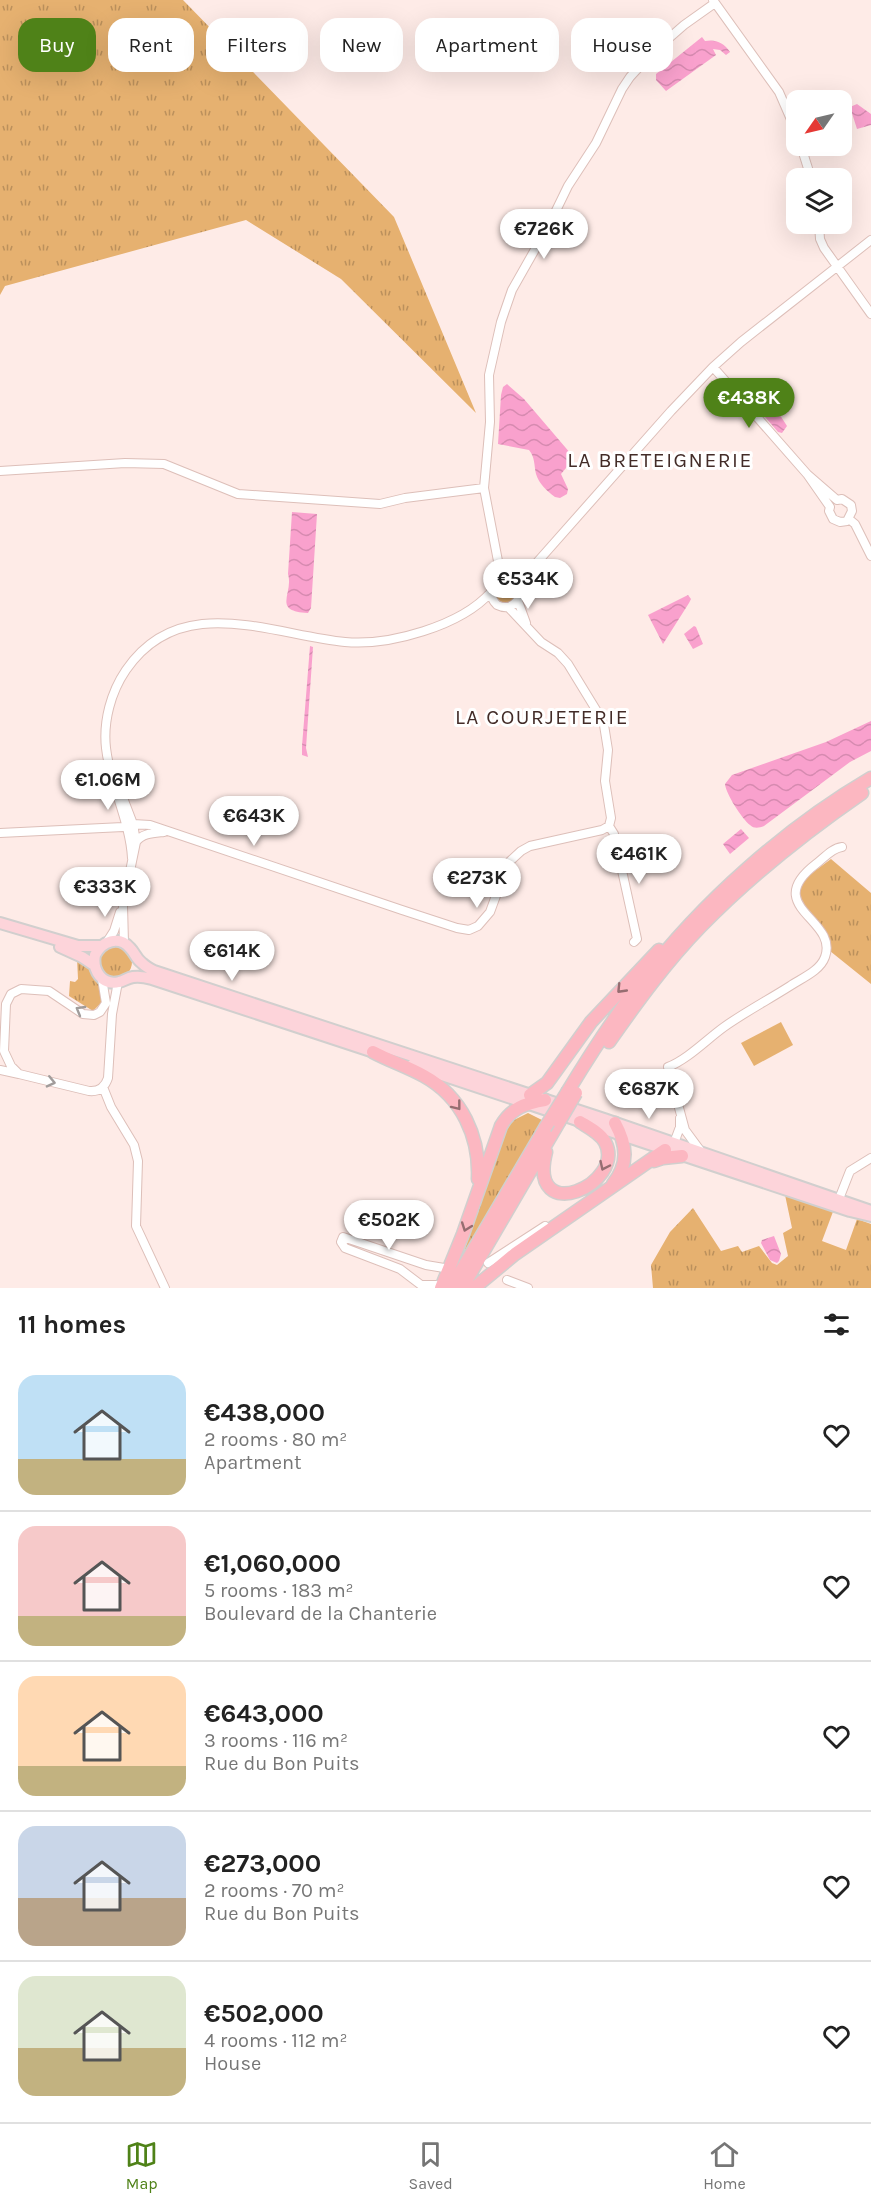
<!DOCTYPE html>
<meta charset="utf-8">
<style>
body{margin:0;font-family:Karla,sans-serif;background:#f6f6f6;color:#222;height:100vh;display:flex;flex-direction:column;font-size:22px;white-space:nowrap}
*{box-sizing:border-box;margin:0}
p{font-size:20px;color:#767676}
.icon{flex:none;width:33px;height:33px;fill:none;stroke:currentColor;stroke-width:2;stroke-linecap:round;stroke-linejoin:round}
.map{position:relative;height:1288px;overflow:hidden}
.details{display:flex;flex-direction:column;background:#fff;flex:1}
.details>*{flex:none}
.top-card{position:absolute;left:18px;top:18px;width:836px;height:54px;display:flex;gap:12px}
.needle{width:39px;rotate:236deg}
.controls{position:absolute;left:786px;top:90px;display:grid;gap:12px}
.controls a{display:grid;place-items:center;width:66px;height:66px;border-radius:12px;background:#fff;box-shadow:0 6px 24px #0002;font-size:30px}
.price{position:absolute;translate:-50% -51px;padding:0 14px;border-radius:21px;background:#fff;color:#222;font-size:20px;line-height:39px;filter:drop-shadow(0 2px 3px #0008)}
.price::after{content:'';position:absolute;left:50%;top:36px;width:18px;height:14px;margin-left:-9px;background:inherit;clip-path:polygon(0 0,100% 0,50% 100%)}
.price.active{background:#4f8218;color:#fff}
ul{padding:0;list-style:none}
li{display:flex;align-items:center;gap:18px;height:150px;padding:0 18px}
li+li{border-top:2px solid #e0e0e0}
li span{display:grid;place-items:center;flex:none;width:168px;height:120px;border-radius:18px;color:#555}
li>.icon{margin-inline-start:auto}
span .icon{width:72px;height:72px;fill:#fffc;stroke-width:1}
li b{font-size:26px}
h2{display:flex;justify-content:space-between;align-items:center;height:72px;padding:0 18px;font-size:26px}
.tag{padding:0 21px;border-radius:18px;background:#fff;box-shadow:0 6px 24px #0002;font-size:21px;line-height:54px}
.tag.active{background:#4f8218;color:#fff}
.menu{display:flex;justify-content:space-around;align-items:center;height:84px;border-top:2px solid #e0e0e0;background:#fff;font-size:16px;color:#767676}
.menu a{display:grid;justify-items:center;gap:3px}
.menu .active{color:#4f8218}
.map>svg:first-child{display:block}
.grass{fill:url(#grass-tufts)}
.pitch{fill:#e6b170}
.water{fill:url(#water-waves)}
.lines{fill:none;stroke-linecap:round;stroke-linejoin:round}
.minor-casing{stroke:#ddbfb9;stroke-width:10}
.major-casing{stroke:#d1cfce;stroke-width:14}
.highway-casing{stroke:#d1cfce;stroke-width:15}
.minor{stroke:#fff;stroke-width:8}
.major{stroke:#fdd4da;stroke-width:10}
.highway{stroke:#fcb7c1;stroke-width:12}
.highway-bridge-casing{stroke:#d1cfce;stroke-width:15;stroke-linecap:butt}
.highway-bridge{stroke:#fcb7c1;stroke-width:12}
.oneway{stroke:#966d71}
.oneway2{stroke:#a19c9b}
.labels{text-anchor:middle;stroke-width:6;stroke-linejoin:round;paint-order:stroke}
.quarter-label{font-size:21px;letter-spacing:1.5px;fill:#432c28;stroke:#fff}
</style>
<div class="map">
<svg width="871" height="1288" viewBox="0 0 871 1288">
<defs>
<pattern id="grass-tufts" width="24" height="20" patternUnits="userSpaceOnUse" patternTransform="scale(1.5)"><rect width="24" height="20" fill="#e6b170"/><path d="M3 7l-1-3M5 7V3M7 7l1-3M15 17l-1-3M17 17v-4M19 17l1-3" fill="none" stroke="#bb905c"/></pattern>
<pattern id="water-waves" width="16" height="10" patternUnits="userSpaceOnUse" patternTransform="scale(1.5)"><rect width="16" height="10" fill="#f9a1cd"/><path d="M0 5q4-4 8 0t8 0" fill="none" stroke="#d68ab0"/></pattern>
</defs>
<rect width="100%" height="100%" fill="#feebe7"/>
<!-- grass -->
<path class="grass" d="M0 0H183L394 217 476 413 341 279 246 220 5 286 0 295Z
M496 593a10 10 0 1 1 20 0a10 10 0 1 1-20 0Z
M831 859 871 893V984L830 951 827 935 803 909 799 889 808 876Z
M98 962a17 17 0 1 1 34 0a17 17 0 1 1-34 0Z
M77 958C91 968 103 986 101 1003L93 1011 69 996 70 981 75 982 78 979Z
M528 1113 542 1120 462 1257 506 1131 512 1121Z
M785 1195 834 1209 822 1241 846 1250 857 1219 871 1224V1288H653L651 1265 670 1232 693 1208 721 1251 738 1246 742 1252 759 1246 772 1263 777 1265 788 1256 783 1233 792 1228Z"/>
<!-- pitch -->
<path class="pitch" d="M781 1022 793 1045 754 1066 741 1043Z"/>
<!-- water -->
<path class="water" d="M702 37 705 41C716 39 724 43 730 52L726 55 720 50 713 49 716 55 666 91 656 80V74Z
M857 104 871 114V125L857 129 850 107Z
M752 378H756L787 426 782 433 778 432 741 389 742 386Z
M507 384 524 399 571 454V462L561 474 568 489 567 494 560 498 555 497C547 491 539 484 536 474 534 465 535 457 529 450L498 444 501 395 503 387Z
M292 512 317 514 311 608 308 613C271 611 294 594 288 574Z
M688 595 691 599 689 603 663 644 648 615Z
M694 626 696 627 703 644 693 649 684 634Z
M310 646 313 647 306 748 308 757 302 755V746Z
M871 721V751L850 762 764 826C759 828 754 829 750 825 742 819 726 794 725 784L732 775 826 742Z
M741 829 749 838 730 854 723 844Z
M774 1236 781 1254 779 1261 777 1263 770 1260 761 1243 762 1240Z"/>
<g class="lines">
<defs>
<path id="minor" d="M713 0 779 92 796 131
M801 146 811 178
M819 224 820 239 824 248 871 314
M713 367 807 474 830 507 829 511 833 519 840 522 847 521 852 511 851 505 842 499 837 500 807 474
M0 471 125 463 164 464 238 494 380 504 405 498 484 488
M849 519 855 524 871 556
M498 580V561L484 488 490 422 489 375 501 322 512 290 550 223 568 186 596 143 622 89 630 77 652 53 684 25 715 3
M521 592 517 582 505 577 494 583C489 591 490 598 497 605 520 616 524 583 532 568L671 411 713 367 741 342 871 240
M518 601 526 623
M509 608 541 642 558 653 568 664 598 713 604 725 608 750 605 781 611 818 609 826
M120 790 133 824 136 842 123 905 124 943
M609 826 614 834 637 939 634 942
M0 833 123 827 133 824 150 825 402 910 457 928 469 930 478 926 490 912 508 863 521 851 530 846 602 830 609 826
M136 842C142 833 154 833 164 832
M132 858C130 821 110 785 106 748 103 721 111 692 126 670 180 591 269 634 345 642 389 646 461 626 491 592
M107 942 114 931 120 912
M102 979 106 1003 100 1012 94 1015 83 1014 49 991 21 989 11 994 6 1004 4 1051 11 1066 19 1074 89 1091C99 1092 105 1087 108 1078L112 1014 118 982
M0 1070 19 1074
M103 1087 111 1107 134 1145 138 1161 136 1226 165 1288
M675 1147 674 1143 680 1127V1118
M702 1153 685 1130 668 1067C688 1059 706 1040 724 1027 745 1012 768 1000 790 986 802 978 820 971 825 957 839 919 760 907 816 864 824 858 832 848 842 847
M839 1199 850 1171 871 1158
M488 1263 545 1226
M507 1280 528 1288
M436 1285H421L400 1269 345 1248 341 1242 343 1237 426 1265 444 1268"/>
<path id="major" d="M0 923 78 946H101
M60 947 82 957 94 965
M380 1054 152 979C145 977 139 976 133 977 127 978 124 981 119 982 102 986 92 970 95 955 102 941 119 935 130 948 135 953 136 959 142 963 145 966 150 969 154 971L604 1119 871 1211
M412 1065 850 1211 871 1216"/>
<path id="highway" d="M609 1042C637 1002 666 962 700 927 749 877 804 833 862 793
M373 1052C390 1061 408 1067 424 1076 462 1097 480 1137 478 1179
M568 1091C591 1053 615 1016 642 981 702 902 786 828 871 778
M530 1095 547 1083 591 1022 659 950
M546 1152C527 1228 627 1184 605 1142 600 1133 588 1127 580 1122
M654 1161 663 1158 682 1156
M613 1184C629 1164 627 1145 615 1123
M441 1288 463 1234 501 1126C511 1108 526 1103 545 1100
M451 1288 545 1128
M462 1288 559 1122
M474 1288 515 1254 665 1150"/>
</defs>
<!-- minor casing -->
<use href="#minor" class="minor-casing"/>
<!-- major casing -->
<use href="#major" class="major-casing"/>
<!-- highway casing -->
<use href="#highway" class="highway-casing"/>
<!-- minor -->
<use href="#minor" class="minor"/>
<!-- major -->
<use href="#major" class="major"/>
<!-- highway -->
<use href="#highway" class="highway"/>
<defs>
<path id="highway-bridge" d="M559 1122 576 1093
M545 1128 568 1091"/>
</defs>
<!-- highway-bridge casing -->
<use href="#highway-bridge" class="highway-bridge-casing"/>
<!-- highway-bridge -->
<use href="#highway-bridge" class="highway-bridge"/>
</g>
<!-- one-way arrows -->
<defs><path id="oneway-chevron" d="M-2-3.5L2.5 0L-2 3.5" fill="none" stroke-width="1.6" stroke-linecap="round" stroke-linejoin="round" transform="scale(1.5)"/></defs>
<g class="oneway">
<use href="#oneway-chevron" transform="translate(621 989) rotate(134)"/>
<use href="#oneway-chevron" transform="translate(457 1106) rotate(52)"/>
<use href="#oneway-chevron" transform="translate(604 1166) rotate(115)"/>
<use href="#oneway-chevron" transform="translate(466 1227) rotate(110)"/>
</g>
<g class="oneway2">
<use href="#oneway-chevron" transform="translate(80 1010) rotate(-150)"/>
<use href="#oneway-chevron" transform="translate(51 1082) rotate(13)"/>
</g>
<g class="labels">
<!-- quarter labels -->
<g class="quarter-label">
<text x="660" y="467">LA BRETEIGNERIE</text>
<text x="542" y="724">LA COURJETERIE</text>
</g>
</g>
</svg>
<div class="controls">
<a><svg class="needle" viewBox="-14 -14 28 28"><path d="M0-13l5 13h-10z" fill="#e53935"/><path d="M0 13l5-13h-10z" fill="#767676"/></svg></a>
<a><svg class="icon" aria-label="layers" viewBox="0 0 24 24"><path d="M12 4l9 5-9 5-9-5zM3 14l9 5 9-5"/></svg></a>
</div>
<b class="price" style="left:544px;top:260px">€726K</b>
<b class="price active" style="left:749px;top:429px">€438K</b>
<b class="price" style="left:528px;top:610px">€534K</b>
<b class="price" style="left:108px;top:811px">€1.06M</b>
<b class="price" style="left:254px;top:847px">€643K</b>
<b class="price" style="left:639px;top:885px">€461K</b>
<b class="price" style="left:477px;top:909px">€273K</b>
<b class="price" style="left:105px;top:918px">€333K</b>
<b class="price" style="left:232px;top:982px">€614K</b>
<b class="price" style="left:649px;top:1120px">€687K</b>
<b class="price" style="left:389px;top:1251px">€502K</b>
<div class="top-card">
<a class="tag active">Buy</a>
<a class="tag">Rent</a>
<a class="tag">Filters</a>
<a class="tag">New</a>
<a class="tag">Apartment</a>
<a class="tag">House</a>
</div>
</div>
<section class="details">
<h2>11 homes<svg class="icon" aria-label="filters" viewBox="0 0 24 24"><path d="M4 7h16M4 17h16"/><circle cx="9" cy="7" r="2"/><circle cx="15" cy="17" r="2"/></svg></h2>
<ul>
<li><span style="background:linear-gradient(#bfe0f5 70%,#c2b280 0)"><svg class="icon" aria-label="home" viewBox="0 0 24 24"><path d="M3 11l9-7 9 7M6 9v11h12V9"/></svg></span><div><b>€438,000</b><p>2 rooms · 80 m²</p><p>Apartment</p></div><svg class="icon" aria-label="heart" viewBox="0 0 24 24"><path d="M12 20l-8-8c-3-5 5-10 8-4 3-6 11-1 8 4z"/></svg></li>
<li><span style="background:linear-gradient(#f6c9c9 75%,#c2b280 0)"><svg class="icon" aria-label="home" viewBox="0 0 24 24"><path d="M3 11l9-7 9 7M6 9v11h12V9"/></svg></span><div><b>€1,060,000</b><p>5 rooms · 183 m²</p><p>Boulevard de la Chanterie</p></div><svg class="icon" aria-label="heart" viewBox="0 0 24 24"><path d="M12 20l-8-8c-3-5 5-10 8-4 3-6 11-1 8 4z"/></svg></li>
<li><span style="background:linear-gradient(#ffd9b3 75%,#c2b280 0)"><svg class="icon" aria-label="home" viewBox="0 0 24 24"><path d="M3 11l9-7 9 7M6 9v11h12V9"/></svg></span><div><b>€643,000</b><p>3 rooms · 116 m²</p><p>Rue du Bon Puits</p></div><svg class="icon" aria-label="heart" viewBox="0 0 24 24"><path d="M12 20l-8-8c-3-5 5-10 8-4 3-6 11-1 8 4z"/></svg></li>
<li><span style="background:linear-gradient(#c9d6e8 60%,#b9a48a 0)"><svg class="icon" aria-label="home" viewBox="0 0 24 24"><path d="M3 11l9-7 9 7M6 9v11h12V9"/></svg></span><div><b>€273,000</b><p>2 rooms · 70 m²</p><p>Rue du Bon Puits</p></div><svg class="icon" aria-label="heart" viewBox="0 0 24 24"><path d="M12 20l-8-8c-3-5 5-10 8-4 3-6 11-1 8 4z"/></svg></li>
<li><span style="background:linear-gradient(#dfe7d0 60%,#c2b280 0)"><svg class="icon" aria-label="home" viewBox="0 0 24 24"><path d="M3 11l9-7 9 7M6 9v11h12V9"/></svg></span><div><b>€502,000</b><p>4 rooms · 112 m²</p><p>House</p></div><svg class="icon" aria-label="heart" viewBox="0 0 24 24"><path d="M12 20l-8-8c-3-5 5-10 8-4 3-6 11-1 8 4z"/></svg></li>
</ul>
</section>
<nav class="menu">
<a class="active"><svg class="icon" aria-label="map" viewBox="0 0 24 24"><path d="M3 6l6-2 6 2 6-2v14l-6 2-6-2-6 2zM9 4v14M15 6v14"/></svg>Map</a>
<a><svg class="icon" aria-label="saved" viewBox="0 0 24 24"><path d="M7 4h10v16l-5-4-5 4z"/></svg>Saved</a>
<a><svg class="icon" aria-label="home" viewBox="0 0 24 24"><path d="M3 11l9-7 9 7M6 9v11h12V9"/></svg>Home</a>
</nav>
